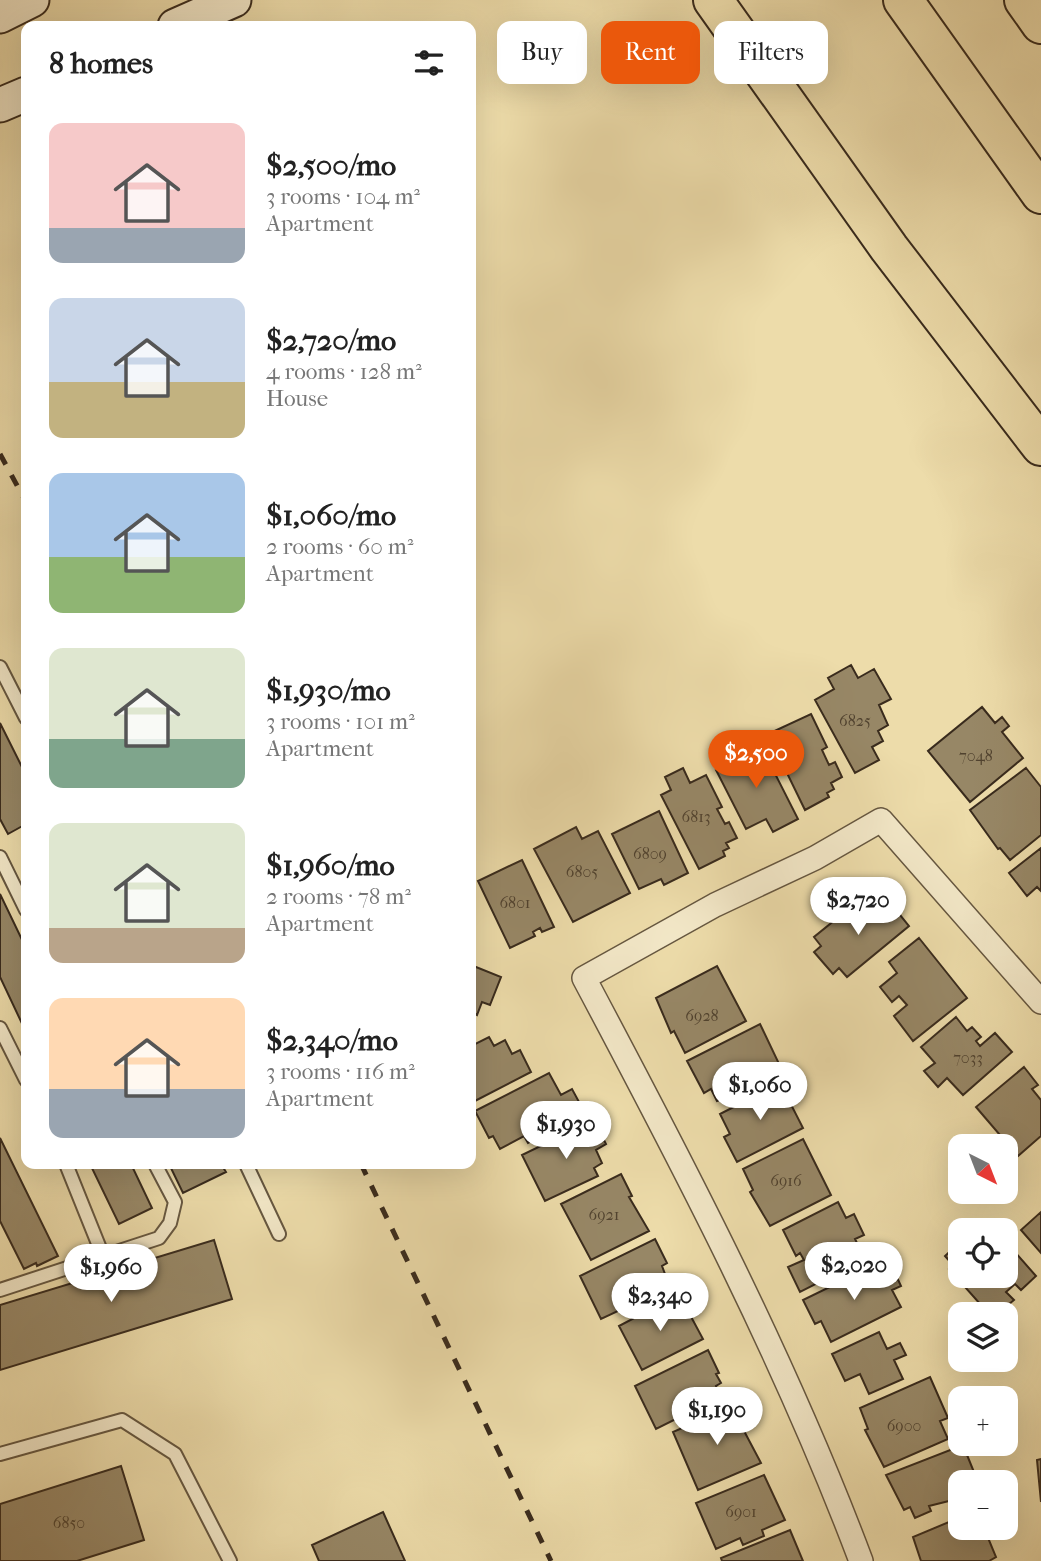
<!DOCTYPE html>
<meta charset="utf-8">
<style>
body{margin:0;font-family:"IM FELL French Canon",serif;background:#f2f2f2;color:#222;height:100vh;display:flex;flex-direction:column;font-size:26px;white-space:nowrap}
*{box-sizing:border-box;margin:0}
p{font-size:23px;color:#767676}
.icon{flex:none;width:38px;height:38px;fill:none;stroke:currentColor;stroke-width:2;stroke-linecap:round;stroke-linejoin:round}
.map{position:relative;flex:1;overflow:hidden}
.side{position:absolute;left:21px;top:21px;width:455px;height:1148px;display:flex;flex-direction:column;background:#fff;border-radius:14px;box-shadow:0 7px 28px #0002}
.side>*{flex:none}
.top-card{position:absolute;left:497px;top:21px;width:438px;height:63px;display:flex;gap:14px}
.needle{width:46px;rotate:138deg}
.controls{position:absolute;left:948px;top:1134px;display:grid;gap:14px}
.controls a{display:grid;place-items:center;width:70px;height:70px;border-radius:14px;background:#fff;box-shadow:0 7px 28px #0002;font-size:35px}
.price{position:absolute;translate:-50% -60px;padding:0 16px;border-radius:24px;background:#fff;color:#222;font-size:23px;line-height:46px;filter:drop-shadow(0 2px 4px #0008)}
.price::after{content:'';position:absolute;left:50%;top:42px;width:21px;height:16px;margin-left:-10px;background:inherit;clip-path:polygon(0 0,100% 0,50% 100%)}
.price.on{background:#ea580c;color:#fff}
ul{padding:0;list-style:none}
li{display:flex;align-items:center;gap:21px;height:175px;padding:0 28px}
li span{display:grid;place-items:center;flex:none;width:196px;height:140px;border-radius:14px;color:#555}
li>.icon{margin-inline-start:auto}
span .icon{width:84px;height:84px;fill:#fffc;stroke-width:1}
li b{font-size:30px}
h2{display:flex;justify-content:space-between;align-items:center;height:84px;padding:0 28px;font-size:30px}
.pill{padding:0 24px;border-radius:14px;background:#fff;box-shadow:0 7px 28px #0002;font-size:24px;line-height:63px}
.pill.on{background:#ea580c;color:#fff}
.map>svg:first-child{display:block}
.building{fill:#978766;stroke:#392b1d;stroke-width:2}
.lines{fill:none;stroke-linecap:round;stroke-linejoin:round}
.lane-casing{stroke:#665740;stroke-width:16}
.street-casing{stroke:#665740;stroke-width:26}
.secondary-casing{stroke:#392b1d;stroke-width:37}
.highway-casing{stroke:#392b1d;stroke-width:42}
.lane{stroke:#f3e8c8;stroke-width:12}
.street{stroke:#f3e8c8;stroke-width:23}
.secondary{stroke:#f3e8c8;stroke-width:33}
.highway{stroke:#eddcaa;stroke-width:38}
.rail{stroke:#392b1d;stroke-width:5;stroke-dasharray:12 12;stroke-linecap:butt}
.labels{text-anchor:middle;stroke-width:6;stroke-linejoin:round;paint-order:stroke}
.number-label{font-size:16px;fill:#50422f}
</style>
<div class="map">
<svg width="1041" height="1561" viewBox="0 0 1041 1561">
<rect width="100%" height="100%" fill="#eddcaa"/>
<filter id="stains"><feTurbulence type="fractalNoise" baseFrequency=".00286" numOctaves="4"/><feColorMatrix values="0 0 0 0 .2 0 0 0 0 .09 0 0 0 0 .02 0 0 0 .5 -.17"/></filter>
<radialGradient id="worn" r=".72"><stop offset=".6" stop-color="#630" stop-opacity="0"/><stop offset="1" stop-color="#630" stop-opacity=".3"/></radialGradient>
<!-- building -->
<path class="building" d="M851 665 858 678 874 669 891 699 879 705 888 725 878 731 883 741 872 747 879 760 855 773 815 700 834 689 828 678Z
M982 707 995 723 1002 717 1009 726 1002 732 1023 758 970 802 928 751Z
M811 714 827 747 822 750 829 765 835 762 842 777 831 783 834 789 827 793 829 797 805 810 768 734Z
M0 723 26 775V824L8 834 0 819Z
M762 748 798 819 773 832 766 819 746 829 716 770 724 766 720 758 739 749 743 758Z
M683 768 690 783 706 775 722 807 717 809 725 824 729 822 737 838 726 843 729 848 723 851 725 856 699 869 661 795 671 790 665 777Z
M1026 768 1041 787V835L1010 860 1000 848 998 849 970 810Z
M659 811 688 873 664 885 661 879 639 889 612 834Z
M576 827 582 839 598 831 630 893 573 922 534 849Z
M1041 848V891L1037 887 1027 896 1009 873Z
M522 860 554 927 542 932 540 928 533 932 535 936 510 948 478 881Z
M0 894 26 948V1032L0 977Z
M856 903 862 910 871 903 881 915 892 905 909 926 847 977 839 968 833 974 814 952 821 946 814 937Z
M919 938 967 998 913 1041 894 1016 907 1005 899 996 892 1002 880 987 897 973 889 962Z
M471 965 501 977 490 1005 482 1002 477 1015 471 1012Z
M717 966 746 1021 685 1053 674 1031 671 1033 656 998Z
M956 1017 967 1031 972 1027 981 1037 976 1041 980 1046 995 1033 1012 1052 963 1095 947 1078 938 1087 924 1071 935 1063 921 1047Z
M760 1024 781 1068 729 1097 717 1101 711 1089 704 1093 687 1061Z
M489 1037 494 1046 505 1040 512 1054 520 1050 531 1072 471 1103V1046Z
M1024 1067 1038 1085 1032 1089 1041 1100V1136L1018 1156 976 1107Z
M549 1073 561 1095 572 1089 585 1113 528 1143 524 1136 500 1149 493 1136 489 1138 475 1111Z
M780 1083 803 1128 737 1162 724 1137 730 1134 720 1114Z
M594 1120 606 1144 596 1150 602 1163 594 1168 598 1176 545 1201 522 1155Z
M0 1138 58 1256 37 1266 36 1263 24 1269 0 1221Z
M803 1139 831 1195 770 1226 750 1192 753 1190 743 1169Z
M90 1164H131L152 1208 119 1224Z
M169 1164H221L226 1172 183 1193Z
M621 1174 632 1196 629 1197 649 1231 591 1260 561 1204Z
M838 1202 846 1218 854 1214 864 1235 855 1239 865 1259 800 1292 788 1267 804 1260 800 1253 796 1256 783 1230Z
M1041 1212V1253L1021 1230Z
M655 1239 667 1263 662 1266 665 1274 661 1276 667 1288 601 1319 580 1276Z
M214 1240 232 1299 0 1370V1305Z
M1006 1242 1036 1276 1021 1290 1015 1284 1006 1292 1014 1300 997 1314H989L949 1269 953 1265 945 1256 957 1245 961 1249V1276H1006Z
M879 1263 885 1276 894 1271 901 1286 892 1290 901 1307 831 1342 821 1321 815 1324 803 1300Z
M674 1297 684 1316 689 1313 703 1339 642 1370 619 1326Z
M879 1332 887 1349 900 1343 906 1355 894 1360 903 1379 869 1394 860 1374 845 1381 832 1354Z
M708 1350 719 1373 716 1374 721 1383 716 1386 721 1398 704 1406 702 1401 688 1408 690 1412 656 1429 635 1386Z
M930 1377 948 1418 940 1421 948 1439 884 1467 865 1430 868 1429 860 1408Z
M736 1404 746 1427 743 1429 761 1463 698 1490 673 1432Z
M963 1445 978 1482H961V1498L929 1506 931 1511 915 1518 910 1507 904 1510 886 1475Z
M1041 1459V1502L1037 1460Z
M121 1466 144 1540 77 1561H0V1504Z
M764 1475 785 1520 762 1530 764 1536 743 1545 740 1538 716 1549 696 1503Z
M383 1512 405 1561H319L312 1545Z
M961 1517V1528H984L996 1557 989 1561H921L913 1537Z
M790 1530 803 1561H722L721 1558Z"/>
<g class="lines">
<defs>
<path id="lane" d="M0 667 26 718
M0 857 26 910
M0 1028 26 1080
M66 1164 103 1256
M246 1164 279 1234
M0 1290 159 1238 170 1223 175 1202 155 1164
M0 1454 122 1420 175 1454 230 1561"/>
<path id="street" d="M861 1561C785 1359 685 1168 584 978L715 905 815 858 881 820 1041 1002"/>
<path id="secondary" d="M0 16 32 0
M175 26 234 0
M0 105 26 94"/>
<path id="highway" d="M713 0 889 248 1041 446
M903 0 1041 194
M1024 0 1041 24"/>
</defs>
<!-- lane casing -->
<use href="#lane" class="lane-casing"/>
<!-- street casing -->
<use href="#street" class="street-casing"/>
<!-- secondary casing -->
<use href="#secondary" class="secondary-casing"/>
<!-- highway casing -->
<use href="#highway" class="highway-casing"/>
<!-- lane -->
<use href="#lane" class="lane"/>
<!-- street -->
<use href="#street" class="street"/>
<!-- secondary -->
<use href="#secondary" class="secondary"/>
<!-- highway -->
<use href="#highway" class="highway"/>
<!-- rail -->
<path class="rail" d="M0 454 26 502
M361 1164 551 1561"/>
</g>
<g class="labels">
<!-- number labels -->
<g class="number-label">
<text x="855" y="726">6825</text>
<text x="976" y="761">7048</text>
<text x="696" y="822">6813</text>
<text x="650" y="859">6809</text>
<text x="582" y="877">6805</text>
<text x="515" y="908">6801</text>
<text x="702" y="1021">6928</text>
<text x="968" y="1063">7033</text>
<text x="786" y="1186">6916</text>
<text x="604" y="1220">6921</text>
<text x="904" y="1431">6900</text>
<text x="741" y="1517">6901</text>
<text x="69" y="1528">6850</text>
</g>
</g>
<rect width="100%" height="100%" filter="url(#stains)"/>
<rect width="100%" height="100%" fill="url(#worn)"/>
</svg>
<div class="controls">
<a><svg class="needle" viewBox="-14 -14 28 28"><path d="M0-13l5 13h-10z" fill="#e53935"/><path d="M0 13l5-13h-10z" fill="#767676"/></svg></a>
<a><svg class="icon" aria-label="locate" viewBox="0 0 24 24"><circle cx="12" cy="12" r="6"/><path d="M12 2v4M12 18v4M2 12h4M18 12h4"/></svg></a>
<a><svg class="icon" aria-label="layers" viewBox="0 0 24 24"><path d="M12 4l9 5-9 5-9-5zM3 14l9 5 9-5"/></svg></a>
<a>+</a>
<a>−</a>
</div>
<b class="price on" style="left:756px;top:790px">$2,500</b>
<b class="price" style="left:858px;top:937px">$2,720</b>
<b class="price" style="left:760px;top:1122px">$1,060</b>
<b class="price" style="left:566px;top:1161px">$1,930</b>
<b class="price" style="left:854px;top:1302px">$2,020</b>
<b class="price" style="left:111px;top:1304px">$1,960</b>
<b class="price" style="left:660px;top:1333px">$2,340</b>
<b class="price" style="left:717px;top:1447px">$1,190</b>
<div class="top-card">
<a class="pill">Buy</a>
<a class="pill on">Rent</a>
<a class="pill">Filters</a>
</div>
<section class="side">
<h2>8 homes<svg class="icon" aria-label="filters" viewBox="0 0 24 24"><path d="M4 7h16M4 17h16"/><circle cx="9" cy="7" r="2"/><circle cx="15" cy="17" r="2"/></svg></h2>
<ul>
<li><span style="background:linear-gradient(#f6c9c9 75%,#9aa5b1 0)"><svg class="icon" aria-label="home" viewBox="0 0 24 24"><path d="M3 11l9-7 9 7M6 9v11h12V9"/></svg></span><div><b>$2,500/mo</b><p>3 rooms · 104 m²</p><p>Apartment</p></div></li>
<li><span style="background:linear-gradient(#c9d6e8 60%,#c2b280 0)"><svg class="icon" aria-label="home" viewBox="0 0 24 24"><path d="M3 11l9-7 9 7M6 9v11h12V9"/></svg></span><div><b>$2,720/mo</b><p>4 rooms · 128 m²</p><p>House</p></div></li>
<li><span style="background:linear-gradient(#a9c7e8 60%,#8fb573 0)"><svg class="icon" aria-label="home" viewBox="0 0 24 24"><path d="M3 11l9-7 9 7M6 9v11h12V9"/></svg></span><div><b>$1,060/mo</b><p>2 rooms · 60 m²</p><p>Apartment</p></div></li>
<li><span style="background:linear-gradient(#dfe7d0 65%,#7fa58c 0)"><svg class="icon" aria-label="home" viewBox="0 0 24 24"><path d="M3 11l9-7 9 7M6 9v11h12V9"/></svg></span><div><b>$1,930/mo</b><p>3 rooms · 101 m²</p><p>Apartment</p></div></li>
<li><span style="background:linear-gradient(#dfe7d0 75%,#b9a48a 0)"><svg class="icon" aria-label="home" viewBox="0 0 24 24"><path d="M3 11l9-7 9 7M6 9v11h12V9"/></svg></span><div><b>$1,960/mo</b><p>2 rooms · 78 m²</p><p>Apartment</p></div></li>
<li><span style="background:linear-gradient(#ffd9b3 65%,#9aa5b1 0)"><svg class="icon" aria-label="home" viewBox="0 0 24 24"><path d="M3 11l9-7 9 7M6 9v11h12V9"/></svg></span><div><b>$2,340/mo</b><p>3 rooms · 116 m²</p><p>Apartment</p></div></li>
</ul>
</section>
</div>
